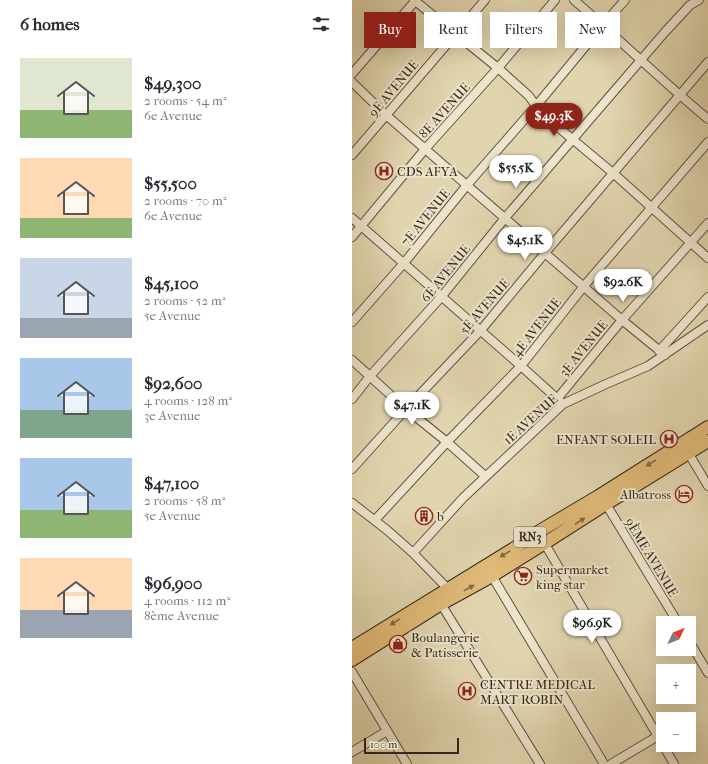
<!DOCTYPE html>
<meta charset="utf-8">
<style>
body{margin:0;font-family:"IM FELL French Canon",serif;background:#f2f2f3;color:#2b2b33;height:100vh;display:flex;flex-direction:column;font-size:15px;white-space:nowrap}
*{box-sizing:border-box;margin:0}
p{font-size:13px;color:#7c7c81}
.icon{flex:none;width:22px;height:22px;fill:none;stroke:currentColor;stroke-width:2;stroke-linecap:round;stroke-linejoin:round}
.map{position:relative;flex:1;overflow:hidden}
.sheet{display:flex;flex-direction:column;background:#fff;width:352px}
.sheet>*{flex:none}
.banner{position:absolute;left:12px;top:12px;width:284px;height:36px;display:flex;gap:8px}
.needle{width:26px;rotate:47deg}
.buttons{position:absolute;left:304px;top:616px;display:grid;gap:8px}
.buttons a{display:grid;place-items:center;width:40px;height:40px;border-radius:0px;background:#fff;box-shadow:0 4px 16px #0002;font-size:20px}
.scale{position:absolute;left:12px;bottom:10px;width:95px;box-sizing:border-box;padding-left:4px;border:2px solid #35291e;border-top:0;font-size:11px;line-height:14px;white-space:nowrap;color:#35291e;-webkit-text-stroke:3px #ece4cb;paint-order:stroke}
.price{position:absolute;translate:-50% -34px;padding:0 9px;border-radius:14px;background:#fff;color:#222;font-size:13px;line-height:26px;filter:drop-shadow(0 1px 2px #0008)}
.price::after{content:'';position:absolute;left:50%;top:24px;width:12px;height:9px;margin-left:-6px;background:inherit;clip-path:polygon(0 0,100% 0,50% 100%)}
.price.active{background:#8f2418;color:#fff}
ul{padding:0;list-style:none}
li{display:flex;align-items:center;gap:12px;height:100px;padding:0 20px}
li span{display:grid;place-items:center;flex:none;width:112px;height:80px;border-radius:0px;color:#555}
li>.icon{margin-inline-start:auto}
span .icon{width:48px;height:48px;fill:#fffc;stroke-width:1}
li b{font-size:17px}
h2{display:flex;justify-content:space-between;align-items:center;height:48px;padding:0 20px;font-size:17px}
.chip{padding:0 14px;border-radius:0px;background:#fff;box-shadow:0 4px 16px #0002;font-size:14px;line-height:36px}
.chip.active{background:#8f2418;color:#fff}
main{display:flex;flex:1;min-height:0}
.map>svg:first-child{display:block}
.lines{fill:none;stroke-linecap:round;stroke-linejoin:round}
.minor-casing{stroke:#605442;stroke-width:10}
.highway-casing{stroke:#35291e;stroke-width:14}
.minor{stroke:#ece4cb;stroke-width:8}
.highway{stroke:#e0ba78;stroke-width:12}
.oneway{fill:#826a46}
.labels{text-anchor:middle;stroke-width:4;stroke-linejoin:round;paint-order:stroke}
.shield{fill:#ece4cb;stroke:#6c6152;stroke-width:1}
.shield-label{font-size:12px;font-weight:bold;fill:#35291e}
.street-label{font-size:13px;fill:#35291e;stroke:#ece4cb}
.poi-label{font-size:13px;fill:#35291e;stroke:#ece4cb;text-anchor:start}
</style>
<main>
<section class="sheet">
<h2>6 homes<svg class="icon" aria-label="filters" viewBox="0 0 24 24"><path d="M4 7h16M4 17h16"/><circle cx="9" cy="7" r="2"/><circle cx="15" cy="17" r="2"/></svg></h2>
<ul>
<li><span style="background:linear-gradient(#dfe7d0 65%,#8fb573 0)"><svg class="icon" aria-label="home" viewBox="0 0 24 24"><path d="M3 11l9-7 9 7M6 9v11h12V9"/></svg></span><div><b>$49,300</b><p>2 rooms · 54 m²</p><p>6e Avenue</p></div></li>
<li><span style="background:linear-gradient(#ffd9b3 75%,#8fb573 0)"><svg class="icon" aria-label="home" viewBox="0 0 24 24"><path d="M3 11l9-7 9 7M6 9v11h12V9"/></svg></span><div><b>$55,500</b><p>2 rooms · 70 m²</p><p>6e Avenue</p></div></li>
<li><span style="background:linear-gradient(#c9d6e8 75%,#9aa5b1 0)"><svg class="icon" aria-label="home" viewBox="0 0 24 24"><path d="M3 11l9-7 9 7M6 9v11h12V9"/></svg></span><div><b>$45,100</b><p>2 rooms · 52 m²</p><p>5e Avenue</p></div></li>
<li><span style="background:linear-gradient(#a9c7e8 65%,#7fa58c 0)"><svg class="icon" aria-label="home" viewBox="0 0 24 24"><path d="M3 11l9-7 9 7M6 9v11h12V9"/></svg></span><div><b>$92,600</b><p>4 rooms · 128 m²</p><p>3e Avenue</p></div></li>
<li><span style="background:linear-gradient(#a9c7e8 65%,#8fb573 0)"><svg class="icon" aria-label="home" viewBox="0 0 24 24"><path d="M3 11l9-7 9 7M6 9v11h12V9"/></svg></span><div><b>$47,100</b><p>2 rooms · 58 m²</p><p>5e Avenue</p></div></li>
<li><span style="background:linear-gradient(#ffd9b3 65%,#9aa5b1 0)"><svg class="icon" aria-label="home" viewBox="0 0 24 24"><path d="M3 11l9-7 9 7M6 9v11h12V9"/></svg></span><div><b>$96,900</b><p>4 rooms · 112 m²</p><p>8ème Avenue</p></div></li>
</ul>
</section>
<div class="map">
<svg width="356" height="764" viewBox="0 0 356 764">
<rect width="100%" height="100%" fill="#e1d5af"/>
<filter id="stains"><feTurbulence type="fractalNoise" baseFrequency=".005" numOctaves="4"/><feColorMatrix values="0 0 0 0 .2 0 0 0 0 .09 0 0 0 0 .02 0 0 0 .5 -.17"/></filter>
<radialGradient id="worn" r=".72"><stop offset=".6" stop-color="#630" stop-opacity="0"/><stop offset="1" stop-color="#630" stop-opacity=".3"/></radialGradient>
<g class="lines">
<defs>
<path id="minor" d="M62 0 146 68 177 96 184 106 201 123 261 173 356 258
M222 0C267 39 310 81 356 119
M0 74 64 0
M0 82 34 115 270 320 313 355
M0 155 133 0
M0 218 169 366 211 404
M0 237 73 149 146 68 203 0
M0 322 52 263 115 185 184 106 251 25 273 0
M307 351 356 297
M0 360 54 409 95 442 133 476
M0 399 18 376 90 296 153 218 313 32 338 5 347 0
M205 399 270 320 356 223
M334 449 356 486
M0 469 54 409 129 330 193 253 356 62
M0 503 35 530 61 553 99 592
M254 504 326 623
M23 520 95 442 169 366 232 286 356 142
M190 539 311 745
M61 553 111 498 211 404 254 384 296 366 356 325
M140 576 252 764
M89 604 188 764
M337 641 356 673
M0 672 55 764
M311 745 322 764
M0 752 35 731
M259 764 306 736"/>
<path id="highway" d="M0 648 161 549 186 532 245 497 356 427
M0 660 89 604 140 576 193 543 254 504 356 441"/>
</defs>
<!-- minor casing -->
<use href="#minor" class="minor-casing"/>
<!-- highway casing -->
<use href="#highway" class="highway-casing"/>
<!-- minor -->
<use href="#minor" class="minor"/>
<!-- highway -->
<use href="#highway" class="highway"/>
</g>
<!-- one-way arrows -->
<defs><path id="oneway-solid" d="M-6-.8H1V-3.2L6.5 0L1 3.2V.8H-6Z"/></defs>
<g class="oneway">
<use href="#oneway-solid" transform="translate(299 463) rotate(148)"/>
<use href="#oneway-solid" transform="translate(228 521) rotate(-33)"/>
<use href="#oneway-solid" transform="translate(153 554) rotate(149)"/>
<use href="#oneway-solid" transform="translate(117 588) rotate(-29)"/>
<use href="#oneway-solid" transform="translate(43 622) rotate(148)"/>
</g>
<!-- icons -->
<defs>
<symbol id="hospital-ring" viewBox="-11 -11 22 22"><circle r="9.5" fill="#ece4cb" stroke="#8f2418" stroke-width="1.5"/><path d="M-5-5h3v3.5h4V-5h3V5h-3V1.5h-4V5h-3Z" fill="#8f2418"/></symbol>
<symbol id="hotel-ring" viewBox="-11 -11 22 22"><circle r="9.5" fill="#ece4cb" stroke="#8f2418" stroke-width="1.5"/><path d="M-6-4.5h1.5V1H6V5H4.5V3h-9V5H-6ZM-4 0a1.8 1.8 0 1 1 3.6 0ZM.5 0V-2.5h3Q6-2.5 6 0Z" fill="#8f2418"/></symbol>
<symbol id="building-ring" viewBox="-11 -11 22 22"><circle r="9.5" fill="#ece4cb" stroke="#8f2418" stroke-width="1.5"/><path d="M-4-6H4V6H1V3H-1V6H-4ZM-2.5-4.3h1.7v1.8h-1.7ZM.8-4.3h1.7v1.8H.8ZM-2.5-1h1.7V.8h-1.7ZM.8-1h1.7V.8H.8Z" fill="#8f2418"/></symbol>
<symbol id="supermarket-ring" viewBox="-11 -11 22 22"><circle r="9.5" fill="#ece4cb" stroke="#8f2418" stroke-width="1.5"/><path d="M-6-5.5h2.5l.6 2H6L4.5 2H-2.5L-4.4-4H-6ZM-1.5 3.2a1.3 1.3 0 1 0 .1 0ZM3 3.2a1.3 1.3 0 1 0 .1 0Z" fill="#8f2418"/></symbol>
<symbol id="shop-ring" viewBox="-11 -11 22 22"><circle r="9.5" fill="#ece4cb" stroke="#8f2418" stroke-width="1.5"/><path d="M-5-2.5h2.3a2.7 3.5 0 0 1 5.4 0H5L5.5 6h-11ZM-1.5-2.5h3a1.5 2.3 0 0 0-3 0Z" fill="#8f2418"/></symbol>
</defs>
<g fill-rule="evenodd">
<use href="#hospital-ring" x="22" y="161" width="20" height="20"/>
<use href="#hospital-ring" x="307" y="429" width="20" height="20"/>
<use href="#hotel-ring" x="322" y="484" width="20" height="20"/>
<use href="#building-ring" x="62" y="506" width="20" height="20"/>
<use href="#supermarket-ring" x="161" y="566" width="20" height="20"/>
<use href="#shop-ring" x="36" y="634" width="20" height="20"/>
<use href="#hospital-ring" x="105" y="681" width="20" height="20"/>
</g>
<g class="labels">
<!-- shield labels -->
<rect class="shield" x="162" y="527" width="32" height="20" rx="3"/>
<g class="shield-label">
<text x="178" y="541">RN3</text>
</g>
<!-- street labels -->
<g class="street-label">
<text transform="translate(41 88) rotate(-50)" y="5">9E AVENUE</text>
<text transform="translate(92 110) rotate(-48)" y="5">8E AVENUE</text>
<text transform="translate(73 217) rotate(-51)" y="5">7E AVENUE</text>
<text transform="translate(93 273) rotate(-51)" y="5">6E AVENUE</text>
<text transform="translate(132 306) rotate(-49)" y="5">5E AVENUE</text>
<text transform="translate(184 327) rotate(-52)" y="5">4E AVENUE</text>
<text transform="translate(231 348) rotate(-51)" y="5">3E AVENUE</text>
<text transform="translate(178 419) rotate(-42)" y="5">1E AVENUE</text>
<text transform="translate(300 557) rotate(59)" y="5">9ÈME AVENUE</text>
</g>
<!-- poi labels -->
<g class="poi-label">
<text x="45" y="176">CDS AFYA</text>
<text x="304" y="444" text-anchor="end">ENFANT SOLEIL</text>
<text x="319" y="499" text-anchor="end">Albatross</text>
<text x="85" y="521">b</text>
<text x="184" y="574">Supermarket<tspan x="184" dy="15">king star</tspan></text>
<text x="59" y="642">Boulangerie<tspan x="59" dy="15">&amp; Patisserie</tspan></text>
<text x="128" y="689">CENTRE MEDICAL<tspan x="128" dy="15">MART ROBIN</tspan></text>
</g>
</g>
<rect width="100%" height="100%" filter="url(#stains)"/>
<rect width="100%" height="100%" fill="url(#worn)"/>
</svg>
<div class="buttons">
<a><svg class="needle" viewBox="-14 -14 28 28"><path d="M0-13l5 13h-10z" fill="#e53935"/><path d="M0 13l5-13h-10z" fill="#7c7c81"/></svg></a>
<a>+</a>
<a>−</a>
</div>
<div class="scale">100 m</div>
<b class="price active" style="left:202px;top:137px">$49.3K</b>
<b class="price" style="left:164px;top:189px">$55.5K</b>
<b class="price" style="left:173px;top:261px">$45.1K</b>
<b class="price" style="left:271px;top:303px">$92.6K</b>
<b class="price" style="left:60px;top:426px">$47.1K</b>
<b class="price" style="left:240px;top:644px">$96.9K</b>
<div class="banner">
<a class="chip active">Buy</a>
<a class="chip">Rent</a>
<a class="chip">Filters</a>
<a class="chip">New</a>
</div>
</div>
</main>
